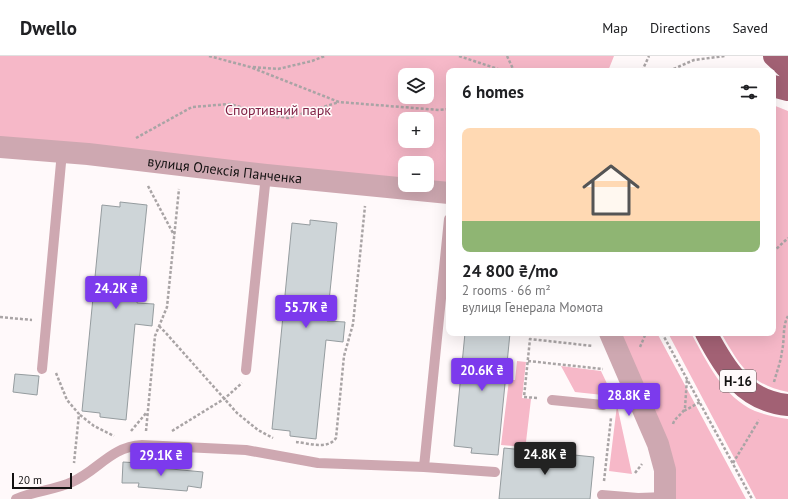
<!DOCTYPE html>
<meta charset="utf-8">
<style>
body{margin:0;font-family:"PT Sans",sans-serif;background:#f2f2f2;color:#202124;height:100vh;display:flex;flex-direction:column;font-size:15px;white-space:nowrap}
*{box-sizing:border-box;margin:0}
p{font-size:13px;color:#757577}
.icon{flex:none;width:22px;height:22px;fill:none;stroke:currentColor;stroke-width:2;stroke-linecap:round;stroke-linejoin:round}
.map{position:relative;flex:1;overflow:hidden}
.sheet{position:absolute;left:446px;top:12px;width:330px;height:268px;display:flex;flex-direction:column;background:#fff;border-radius:8px;box-shadow:0 4px 16px #0002}
.sheet>*{flex:none}
.fabs{position:absolute;left:398px;top:12px;display:grid;gap:8px}
.fabs a{display:grid;place-items:center;width:36px;height:36px;border-radius:8px;background:#fff;box-shadow:0 4px 16px #0002;font-size:20px}
.scale{position:absolute;left:12px;bottom:10px;width:60px;box-sizing:border-box;padding-left:4px;border:2px solid #131111;border-top:0;font-size:11px;line-height:14px;white-space:nowrap;color:#131111;-webkit-text-stroke:3px #fff9fa;paint-order:stroke}
.price{position:absolute;translate:-50% -34px;padding:0 9px;border-radius:4px;background:#7c3aed;color:#fff;font-size:13px;line-height:26px;filter:drop-shadow(0 1px 2px #0008)}
.price::after{content:'';position:absolute;left:50%;top:24px;width:12px;height:9px;margin-left:-6px;background:inherit;clip-path:polygon(0 0,100% 0,50% 100%)}
.price.active{background:#222;color:#fff}
ul{padding:0;list-style:none}
li{display:grid;align-content:center;gap:8px;height:212px;padding:0 16px}
li span{display:grid;place-items:center;height:124px;border-radius:8px;color:#555}
li>.icon{margin-inline-start:auto}
span .icon{width:72px;height:72px;fill:#fffc;stroke-width:1}
li b{font-size:17px}
h2{display:flex;justify-content:space-between;align-items:center;height:48px;padding:0 16px;font-size:17px}
header{display:flex;align-items:center;gap:24px;box-sizing:border-box;height:56px;padding:0 20px;background:#fff;border-bottom:1px solid #e0e0e0}
header strong{font-size:19px}
nav{display:flex;gap:22px;margin-inline-start:auto;font-size:14px}
.map>svg:first-child{display:block}
.green{fill:#f6b8c8;fill-rule:evenodd}
.building{fill:#ced5d8;stroke:#959c9f}
.lines{fill:none;stroke-linecap:round;stroke-linejoin:round}
.path{stroke:#a9a4a5;stroke-width:2.5;stroke-dasharray:3 2;stroke-linecap:butt}
.service{stroke:#cea8b1;stroke-width:10}
.tertiary{stroke:#cea8b1;stroke-width:22}
.primary{stroke:#a26174;stroke-width:22}
.labels{text-anchor:middle;stroke-width:3;stroke-linejoin:round;paint-order:stroke}
.shield{fill:#fff9fa;stroke:#5a5757;stroke-width:1}
.shield-label{font-size:13px;font-weight:bold;fill:#131111}
.park-label{font-size:14px;fill:#802145;stroke:#fff9fa}
.street-label{font-size:14px;fill:#131111;stroke:#fff9fa}
</style>
<header>
<strong>Dwello</strong>
<nav><a>Map</a><a>Directions</a><a>Saved</a></nav>
</header>
<div class="map">
<svg width="788" height="443" viewBox="0 0 788 443">
<rect width="100%" height="100%" fill="#fff9fa"/>
<!-- green -->
<path class="green" d="M0 0H614L608 15H449V128L427 126V107H405V124L0 84ZM405 19H427V41H405ZM405 63H427V85H405Z
M773 49 788 55V336C750 329 739 308 721 277H773Z
M619 277H657L746 443H674Z
M668 277H691C707 306 723 341 755 355 765 359 777 361 788 363V443H756Z
M517 305 526 306 522 342 531 343 526 386H524V391L501 389 509 324H515Z
M561 310 601 315 611 336 603 339 575 336Z
M617 349 632 418 609 415Z"/>
<!-- building -->
<path class="building" d="M120 146 147 149 137 247 154 248 152 270 135 268 126 364 100 361V357L82 355 102 149 120 151Z
M310 164 337 167 327 265 345 266 343 286 326 284 316 383 290 380V375L272 373 292 167 310 169Z
M465 277H510L498 399 471 397 472 392 454 390Z
M15 318 39 320 37 339 13 336Z
M504 392 594 401 590 443H499Z
M123 406 139 407V410L203 416 201 432 188 430 187 435 138 431 139 427H122Z"/>
<g class="lines">
<!-- path -->
<path class="path" d="M209 0 250 11 339 46 439 54 449 53
M459 0 504 15
M507 0 514 15
M253 11 278 13 312 5 325 0
M642 15 649 0
M669 15 694 4 725 0
M136 82 192 51 230 48 264 58 288 62 339 46
M148 130 174 179
M773 196 788 182
M0 261 32 264
M159 270 165 276 237 357 258 374 273 382
M662 277 752 443
M640 291 646 277
M528 305 603 313
M56 317 67 344 79 358 74 407
M774 326C777 315 781 305 782 295 785 283 782 271 788 260
M537 342 524 341 530 283 593 290
M684 355 700 346
M80 359 94 370 114 380
M673 368C675 361 683 358 685 352L687 322
M131 375 147 356
M146 375 155 280 167 251 179 133
M172 375 224 343 242 327
M296 386C308 387 328 394 336 382L344 300 353 268 365 150
M733 407 759 364
M635 417 642 408
M604 425 611 362"/>
<!-- service -->
<path class="service" d="M42 313 62 96
M246 314 266 119
M552 344 603 349 632 327
M424 411 495 416
M602 439 638 442 666 441
M16 443C34 435 55 434 72 426 99 414 110 391 142 389L246 394 318 407 424 411 449 163"/>
<!-- tertiary -->
<g class="tertiary">
<path id="s1" d="M0 91 88 98 266 119 449 137"/>
<path d="M610 277 658 388 665 414V443"/>
</g>
<!-- primary -->
<path class="primary" d="M774 0 788 13
M773 30 788 34
M706 277C725 313 744 345 788 349"/>
</g>
<g class="labels">
<!-- shield labels -->
<rect class="shield" x="720" y="314" width="36" height="22" rx="3"/>
<g class="shield-label">
<text x="738" y="330">Н-16</text>
</g>
<!-- park labels -->
<g class="park-label">
<text x="278" y="59">Спортивний парк</text>
</g>
<!-- street labels -->
<g class="street-label">
<text dy="5" stroke="none"><textPath href="#s1" startOffset="226">вулиця Олексія Панченка</textPath></text>
</g>
</g>
</svg>
<div class="fabs">
<a><svg class="icon" aria-label="layers" viewBox="0 0 24 24"><path d="M12 4l9 5-9 5-9-5zM3 14l9 5 9-5"/></svg></a>
<a>+</a>
<a>−</a>
</div>
<div class="scale">20 m</div>
<b class="price" style="left:116px;top:254px">24.2K ₴</b>
<b class="price" style="left:306px;top:273px">55.7K ₴</b>
<b class="price" style="left:482px;top:336px">20.6K ₴</b>
<b class="price" style="left:629px;top:361px">28.8K ₴</b>
<b class="price active" style="left:545px;top:420px">24.8K ₴</b>
<b class="price" style="left:161px;top:421px">29.1K ₴</b>
<section class="sheet">
<h2>6 homes<svg class="icon" aria-label="filters" viewBox="0 0 24 24"><path d="M4 7h16M4 17h16"/><circle cx="9" cy="7" r="2"/><circle cx="15" cy="17" r="2"/></svg></h2>
<ul>
<li><span style="background:linear-gradient(#ffd9b3 75%,#8fb573 0)"><svg class="icon" aria-label="home" viewBox="0 0 24 24"><path d="M3 11l9-7 9 7M6 9v11h12V9"/></svg></span><div><b>24 800 ₴/mo</b><p>2 rooms · 66 m²</p><p>вулиця Генерала Момота</p></div></li>
</ul>
</section>
</div>
